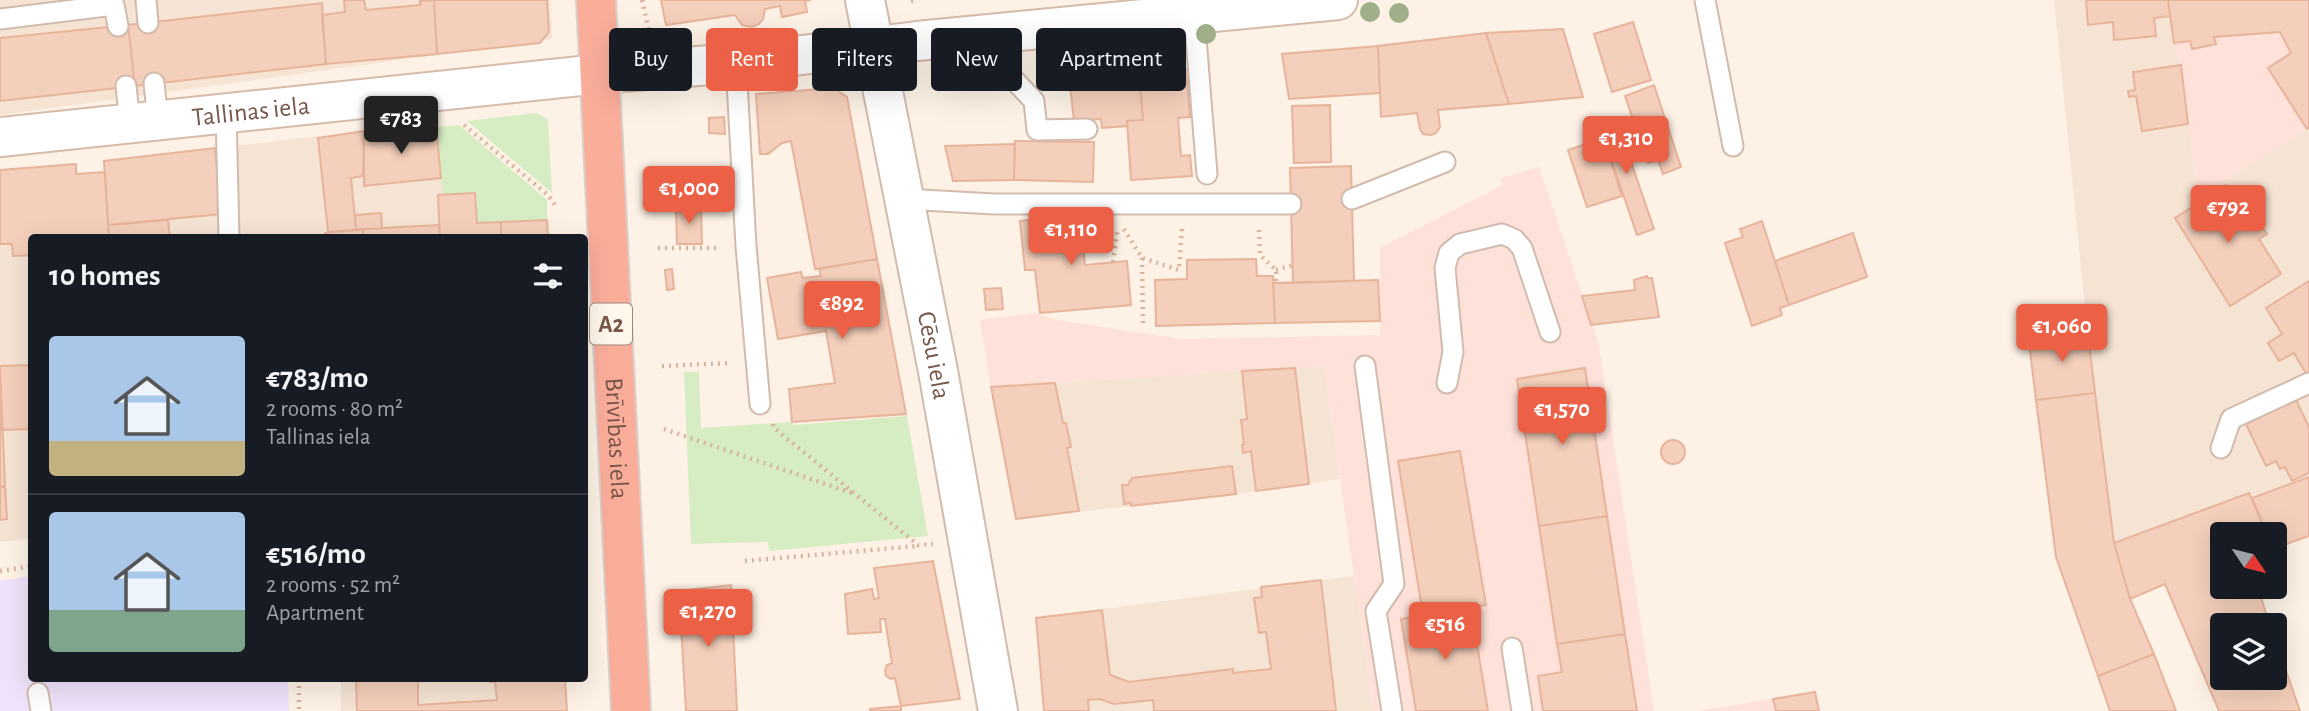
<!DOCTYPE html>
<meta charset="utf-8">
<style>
body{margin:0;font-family:"Alegreya Sans",sans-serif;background:#242831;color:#f1f3f6;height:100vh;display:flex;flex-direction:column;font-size:26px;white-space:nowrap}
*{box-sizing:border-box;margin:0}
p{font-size:23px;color:#9ea1a6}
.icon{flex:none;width:38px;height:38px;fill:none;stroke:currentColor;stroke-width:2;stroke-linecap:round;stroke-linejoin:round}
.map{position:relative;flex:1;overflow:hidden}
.panel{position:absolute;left:28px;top:234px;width:560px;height:448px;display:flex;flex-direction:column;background:#171b24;border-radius:7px;box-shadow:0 7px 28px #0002}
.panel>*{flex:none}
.hud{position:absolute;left:609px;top:28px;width:665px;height:63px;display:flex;gap:14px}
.needle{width:46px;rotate:125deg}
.controls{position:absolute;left:2210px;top:522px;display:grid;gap:14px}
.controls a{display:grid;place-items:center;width:77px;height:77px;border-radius:7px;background:#171b24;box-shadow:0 7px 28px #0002;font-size:35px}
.price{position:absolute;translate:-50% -60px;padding:0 16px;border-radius:7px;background:#ec6145;color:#fff;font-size:23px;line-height:46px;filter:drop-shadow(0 2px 4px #0008)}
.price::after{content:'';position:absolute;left:50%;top:42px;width:21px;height:16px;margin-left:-10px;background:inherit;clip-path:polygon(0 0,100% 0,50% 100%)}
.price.current{background:#222;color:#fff}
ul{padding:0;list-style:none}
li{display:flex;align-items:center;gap:21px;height:175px;padding:0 21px}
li+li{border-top:2px solid #363941}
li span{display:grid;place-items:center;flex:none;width:196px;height:140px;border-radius:7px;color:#555}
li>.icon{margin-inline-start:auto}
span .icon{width:84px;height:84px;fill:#fffc;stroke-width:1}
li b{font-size:30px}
h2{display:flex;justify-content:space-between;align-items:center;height:84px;padding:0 21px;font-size:30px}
.tag{padding:0 24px;border-radius:7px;background:#171b24;box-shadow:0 7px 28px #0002;font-size:24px;line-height:63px}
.tag.current{background:#ec6145;color:#fff}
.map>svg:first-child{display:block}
.residential{fill:#f5e4d3}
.commercial{fill:#fee1d8}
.education{fill:#efe2fa}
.green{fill:#d6ecc2}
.building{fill:#f4cfbb;stroke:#e7b49b;stroke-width:2}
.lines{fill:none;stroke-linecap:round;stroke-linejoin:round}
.lane-casing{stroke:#d1bbad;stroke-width:23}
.street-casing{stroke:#d1bbad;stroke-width:42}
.secondary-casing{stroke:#d5bbaa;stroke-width:42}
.highway-casing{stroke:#d9d0cc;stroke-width:42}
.path{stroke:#d9b29e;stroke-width:4.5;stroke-dasharray:2 5;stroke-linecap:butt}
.lane{stroke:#fff;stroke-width:19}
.street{stroke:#fff;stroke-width:38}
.secondary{stroke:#fff;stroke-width:38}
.highway{stroke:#faad99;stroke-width:38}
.tree{fill:#9faf89}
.labels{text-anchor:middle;stroke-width:5;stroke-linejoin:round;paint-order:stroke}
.shield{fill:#fff6ec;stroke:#a0877a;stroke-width:2}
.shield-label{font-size:24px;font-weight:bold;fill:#775749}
.street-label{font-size:26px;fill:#775749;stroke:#fff6ec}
</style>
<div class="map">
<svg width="2309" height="711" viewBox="0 0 2309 711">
<rect width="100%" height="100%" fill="#fdf2e5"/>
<!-- residential -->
<path class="residential" d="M0 0H550L552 39 0 115Z
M2054 0H2168L2174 43 2181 65 2198 198 2309 128V477L2252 498 2249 493 2114 543 2087 328Z
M436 127 441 178 475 193 477 223 547 220 548 238H32L31 538 0 542V170L76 164V174L104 172V161L364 131Z
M1324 366 1340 479 1236 494 1016 519 991 387Z
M1354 576 1373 711H1044L1036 618Z
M341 679H565L567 711H341Z"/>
<!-- commercial -->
<path class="commercial" d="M2168 0H2309V128L2198 198 2181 65 2174 43Z
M1539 167 1599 346 1654 711H1373L1324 366 991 387 980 320 1035 313 1057 320 1181 339 1380 335V248L1503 185 1500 179Z
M1815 692 1819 711H1698L1773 699Z"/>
<!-- education -->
<path class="education" d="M31 576 32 679H288L289 711H0V581Z"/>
<!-- green -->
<path class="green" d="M537 113 548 120 552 193 467 121Z
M459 125 547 200V220L477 223 475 194 443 195 436 127Z
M684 372H699L701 428 792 422 793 425 907 416 928 536 769 551 768 542 691 544Z"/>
<!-- building -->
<path class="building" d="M344 0H364L366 10 420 5V1L434 0 437 54 326 64 322 15 345 12Z
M434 0H547L549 32 540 43 437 54Z
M661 0H811L805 1 807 12 782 17 780 6 765 9 763 19 759 24 752 27 742 25 735 15 666 25Z
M2086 0H2168L2170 16 2154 18 2156 36 2114 40 2113 22 2088 25Z
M2168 0H2309V128L2307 129 2268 68 2291 53 2280 32 2214 37 2216 44 2192 49 2190 41 2174 43Z
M322 3 326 64 135 86 128 25Z
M1633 22 1651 80 1612 92 1594 34Z
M128 25 135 86 0 101V38Z
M1563 29 1583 97 1509 104 1486 33Z
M1486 33 1509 104 1438 110 1440 127 1436 133 1431 135 1423 134 1420 129 1417 113 1381 117 1378 46Z
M1378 46 1380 93 1289 99 1282 54Z
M2181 65 2188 124 2142 131 2136 96 2129 97 2128 91 2135 90 2133 72Z
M1186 69 1190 117 1178 118 1181 156 1190 155 1192 176 1131 180 1127 121 1143 120 1139 72Z
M1139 72 1143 120 1127 121V126L1102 128 1101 119 1074 121 1069 77Z
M1654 85 1681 167 1663 174 1658 160 1648 163 1625 96Z
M834 88 847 97 877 259 815 269 791 141 782 143 768 154H760L756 94Z
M1330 105 1331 162 1294 163 1292 106Z
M724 117 725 134 709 133V118Z
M1616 118 1654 229 1637 235 1599 124Z
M436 127 441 178 364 186V131Z
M364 131 363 176 351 178 356 230 328 232 318 138Z
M1603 138 1622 196 1587 207 1568 150Z
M1015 141 1094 142 1093 182 1014 180Z
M1015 144 1014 180 953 181 945 146Z
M215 148 221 214 108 225 104 161Z
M76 164V174L105 172 109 238H32V255L13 256 12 244H0V170Z
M1351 166 1354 281 1293 283 1290 168Z
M2226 185 2254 230 2261 225 2267 234 2259 239 2281 274 2230 306 2175 218Z
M475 193 477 223 501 222V238H440L438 195Z
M676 209H701L702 244H677Z
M381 213 382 228 356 230 355 215Z
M1080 215 1081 224 1089 222 1092 244 1083 245 1085 265 1127 261 1131 305 1040 313 1035 270H1025L1020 221Z
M168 220 170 238H109L108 225Z
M547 220 548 238H501V222Z
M1762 221 1789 305 1780 308 1782 315 1752 326 1725 243 1743 237 1740 229Z
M439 225 440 238H363V229Z
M363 229V238H325V233Z
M1853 233 1867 277 1789 305 1775 261Z
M877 259 906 414 792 422 789 389 835 383 826 331 778 339 767 278 801 272 803 278 821 276 819 269Z
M1256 259 1257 276H1273L1275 323 1156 326 1155 280 1187 279V260Z
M672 269 674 289 667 290 665 270Z
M1647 276V278H1652L1659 317 1591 325 1582 296 1635 290 1634 280Z
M1378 280 1380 321 1275 323 1273 283Z
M2309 281V376L2308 377 2294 353 2279 361 2268 343 2282 334 2266 308Z
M1001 288 1003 309 986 310 984 289Z
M2087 328 2095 393 2036 400 2028 335Z
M32 365V429L2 430 0 366Z
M0 366 5 486 0 487Z
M1295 368 1309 484 1256 491 1251 451 1243 453 1242 445 1244 444 1241 420 1247 419 1242 371Z
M1585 368 1607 516 1539 526 1517 379Z
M1055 383 1063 423H1066L1071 447 1067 448 1079 511 1016 519 991 387Z
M2095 393 2114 543 2130 599 2154 654 2098 676 2056 557 2036 400Z
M2296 400 2309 427V473L2292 481 2285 467 2280 469 2276 461 2266 466 2246 424Z
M1661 452a12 12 0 1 1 24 0a12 12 0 1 1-24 0Z
M1460 451 1486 605 1423 615 1398 461Z
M1232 466 1236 494 1131 506V503L1124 504 1122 485H1128L1132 478Z
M2309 477V536L2275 548V534H2267L2252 498Z
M5 486 7 519 0 520V487Z
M2249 493 2267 534H2222V586H2257L2270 625H2222V677H2275V639L2300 711H2219L2165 584 2130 599 2114 543Z
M1607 516 1625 634 1557 644 1539 526Z
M933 561 960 699 901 706 895 678 891 679 886 676 885 670 887 665 892 663 885 619H880L881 632 848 634 845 594 872 589 874 599 879 598 874 568Z
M1321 580 1336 711H1154L1153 700 1114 704 1100 699 1088 700 1089 711H1044L1036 618 1102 610 1110 675 1129 682 1233 669V673L1271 669 1266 632 1259 633 1254 598 1262 597 1261 587Z
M731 585 737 711H686L679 591Z
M1471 608 1488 711H1416L1401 619Z
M1625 634 1637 711H1543L1538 676 1562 672 1557 644Z
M2154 654 2176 711H2110L2098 676Z
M356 679H418V705L497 700 495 682H490V679H565L567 711H357Z
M1815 692 1819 711H1776L1773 699Z
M901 706V711H870V709Z"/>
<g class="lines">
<defs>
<path id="lane" d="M146 0 148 23
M1705 0 1733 146
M1194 14 1207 174
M0 19 114 5 118 26
M998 33 1001 66 1034 101 1037 130 1087 129
M736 63 746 246 760 404
M154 83 158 121
M126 86 130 124
M226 113 229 238
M904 199 994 204H1291
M1352 199 1445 162
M1365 366 1394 584 1376 611 1392 711
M1447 383 1453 352 1445 268 1449 253 1460 244 1502 234 1514 239 1522 248 1550 332
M2221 448 2231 419 2309 383
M1512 648 1522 711
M38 693 41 711"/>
<g id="street">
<path id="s1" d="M865 0 938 371 998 711"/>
</g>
<g id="secondary">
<path id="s2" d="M0 137 599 74 736 63 917 41 1338 0"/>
</g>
<g id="highway">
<path id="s3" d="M596 0 631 711"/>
</g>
</defs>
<!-- lane casing -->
<use href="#lane" class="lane-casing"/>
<!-- street casing -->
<use href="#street" class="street-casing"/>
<!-- secondary casing -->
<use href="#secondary" class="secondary-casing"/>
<!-- highway casing -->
<use href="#highway" class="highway-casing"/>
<!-- path -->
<path class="path" d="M642 0 649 31 654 34
M911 1 918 0
M1162 51 1163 71
M464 125 549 196 557 208
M1124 229 1142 258 1179 270 1182 229
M1259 230 1260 255 1276 270V283
M658 248H721
M1142 258 1143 323
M1113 262 1118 228
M1276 270 1293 265
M662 366 731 363
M773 424 774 428 918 545 933 544
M664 429 852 493
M745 561 917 546
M0 571 32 566
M299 679V711"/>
<!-- lane -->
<use href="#lane" class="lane"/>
<!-- street -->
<use href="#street" class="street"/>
<!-- secondary -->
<use href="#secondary" class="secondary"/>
<!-- highway -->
<use href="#highway" class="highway"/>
</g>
<!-- trees -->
<g class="tree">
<circle cx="1370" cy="12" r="10"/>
<circle cx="1399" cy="13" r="10"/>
<circle cx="1206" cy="34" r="10"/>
<circle cx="1083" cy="46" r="10"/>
</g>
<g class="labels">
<!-- shield labels -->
<rect class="shield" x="590" y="303.5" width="42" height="41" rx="5"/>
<g class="shield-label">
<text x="611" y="332">A2</text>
</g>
<!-- street labels -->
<g class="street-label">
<text dy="9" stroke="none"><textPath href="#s2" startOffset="252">Tallinas iela</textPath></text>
<text dy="9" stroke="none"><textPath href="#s1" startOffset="362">Cēsu iela</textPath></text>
<text dy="9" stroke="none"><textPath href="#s3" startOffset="439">Brīvības iela</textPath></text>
</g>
</g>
</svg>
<div class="controls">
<a><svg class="needle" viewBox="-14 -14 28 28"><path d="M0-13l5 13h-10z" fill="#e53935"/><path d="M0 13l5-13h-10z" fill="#9ea1a6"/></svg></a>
<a><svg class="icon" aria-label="layers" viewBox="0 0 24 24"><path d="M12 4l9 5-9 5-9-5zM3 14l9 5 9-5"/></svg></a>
</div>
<b class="price current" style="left:401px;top:156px">€783</b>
<b class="price" style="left:1626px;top:176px">€1,310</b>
<b class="price" style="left:689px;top:226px">€1,000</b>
<b class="price" style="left:2228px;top:245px">€792</b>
<b class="price" style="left:1071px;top:267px">€1,110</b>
<b class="price" style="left:842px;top:341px">€892</b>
<b class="price" style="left:2062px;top:364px">€1,060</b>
<b class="price" style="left:1562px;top:447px">€1,570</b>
<b class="price" style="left:708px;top:649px">€1,270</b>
<b class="price" style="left:1445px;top:662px">€516</b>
<div class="hud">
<a class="tag">Buy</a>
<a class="tag current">Rent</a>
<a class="tag">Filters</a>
<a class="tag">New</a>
<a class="tag">Apartment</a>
</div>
<section class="panel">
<h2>10 homes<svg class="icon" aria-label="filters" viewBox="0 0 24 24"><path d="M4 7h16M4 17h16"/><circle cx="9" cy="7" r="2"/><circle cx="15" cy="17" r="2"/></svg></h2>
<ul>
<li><span style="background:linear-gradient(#a9c7e8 75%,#c2b280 0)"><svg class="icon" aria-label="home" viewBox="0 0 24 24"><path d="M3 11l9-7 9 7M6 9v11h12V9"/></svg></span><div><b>€783/mo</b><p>2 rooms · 80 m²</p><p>Tallinas iela</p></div></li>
<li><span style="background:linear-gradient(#a9c7e8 70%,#7fa58c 0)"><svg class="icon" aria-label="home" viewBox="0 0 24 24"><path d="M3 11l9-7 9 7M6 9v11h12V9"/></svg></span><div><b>€516/mo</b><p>2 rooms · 52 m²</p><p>Apartment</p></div></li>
</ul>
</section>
</div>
